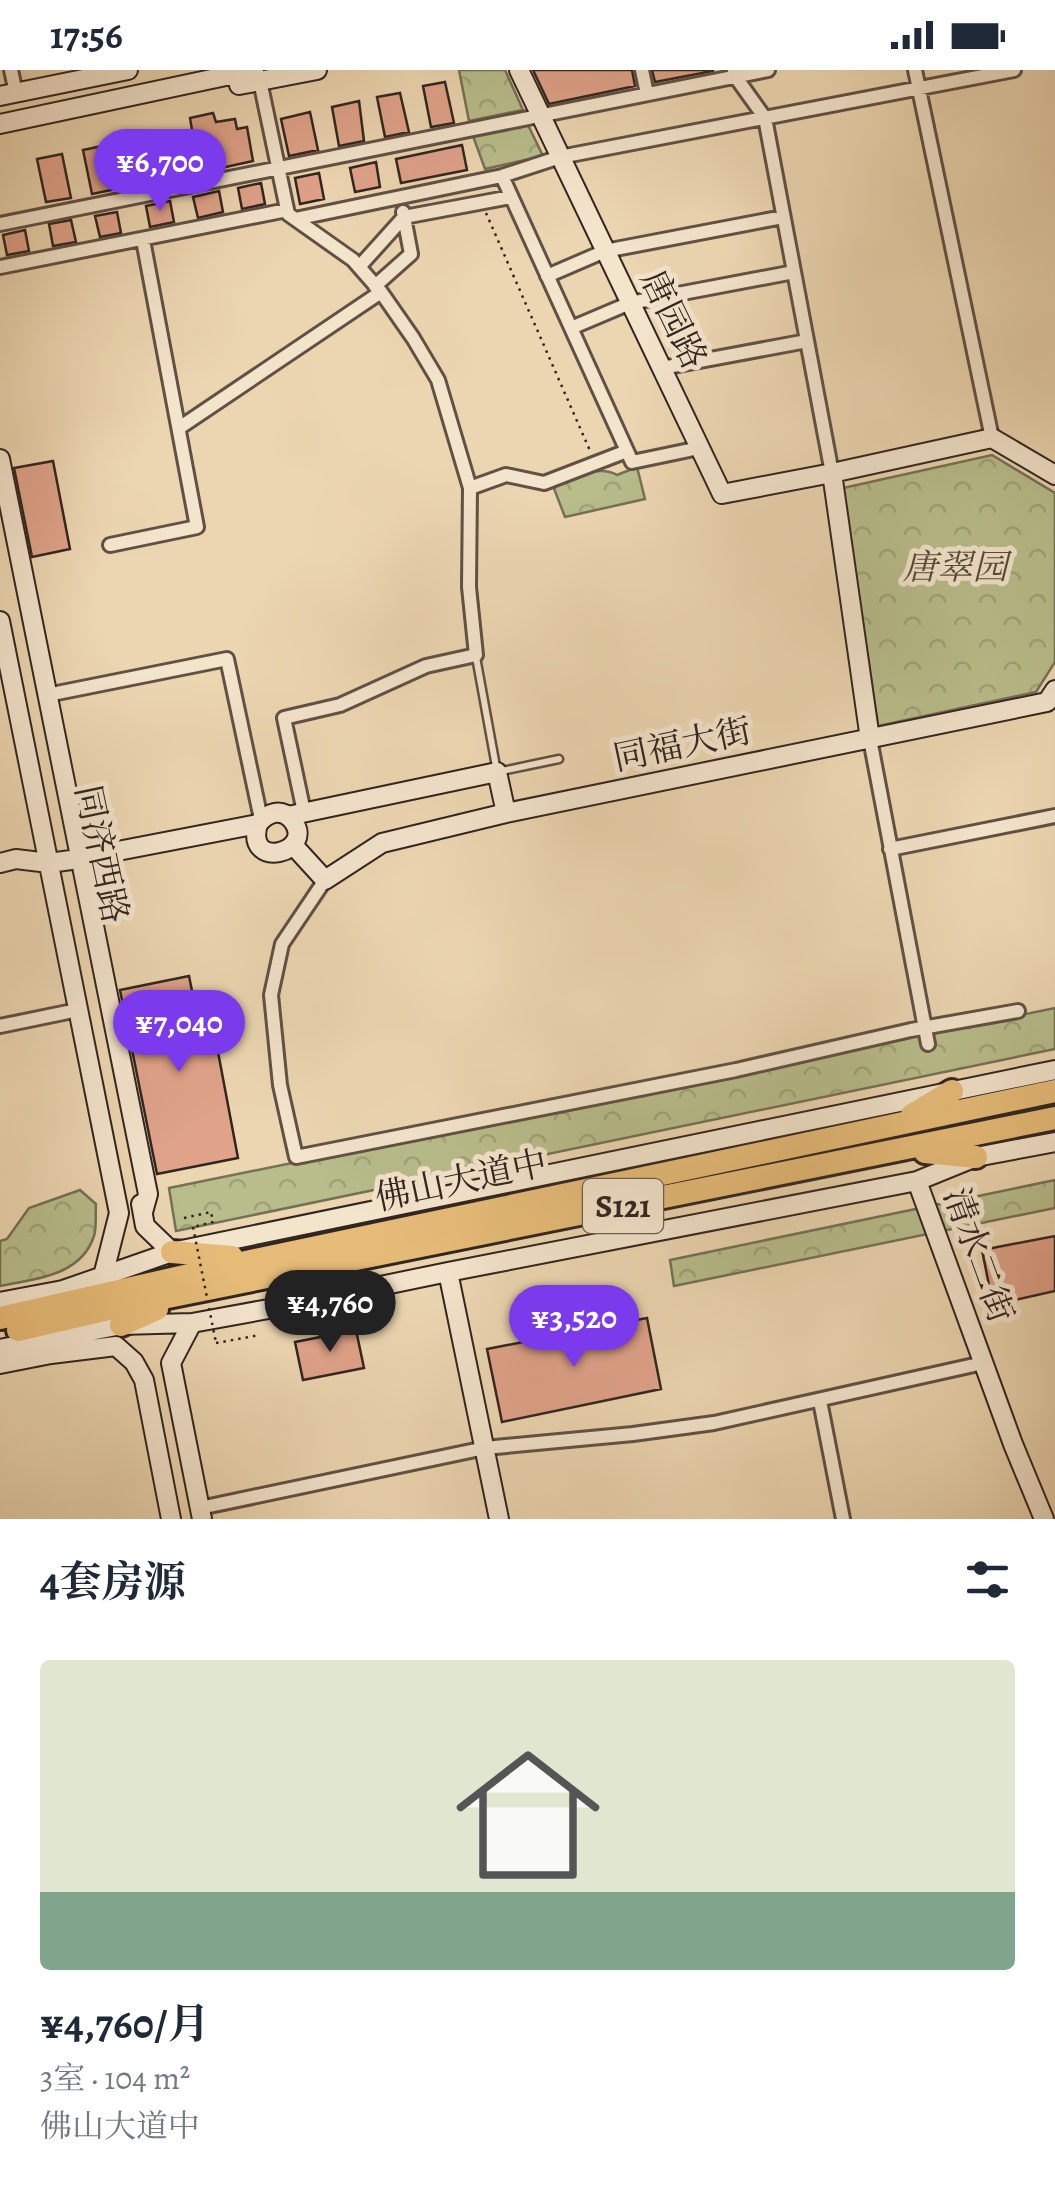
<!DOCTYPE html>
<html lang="zh">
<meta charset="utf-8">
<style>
body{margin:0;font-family:Alegreya,"Noto Serif SC",serif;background:#f6f6f7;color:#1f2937;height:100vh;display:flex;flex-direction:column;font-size:38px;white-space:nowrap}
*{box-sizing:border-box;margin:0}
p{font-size:32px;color:#747a83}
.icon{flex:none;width:55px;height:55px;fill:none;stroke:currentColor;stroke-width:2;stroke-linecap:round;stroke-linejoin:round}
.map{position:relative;height:1449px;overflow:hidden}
.details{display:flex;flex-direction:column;background:#fff;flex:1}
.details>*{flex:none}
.price{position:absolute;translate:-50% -85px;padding:0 22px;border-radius:35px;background:#7c3aed;color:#fff;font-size:32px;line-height:65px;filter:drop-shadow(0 2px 5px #0008)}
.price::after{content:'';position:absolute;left:50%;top:60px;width:30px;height:22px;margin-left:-15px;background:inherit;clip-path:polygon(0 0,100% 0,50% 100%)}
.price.selected{background:#222;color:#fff}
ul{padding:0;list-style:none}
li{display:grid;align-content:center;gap:20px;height:530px;padding:0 40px}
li+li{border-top:2px solid #e0e1e3}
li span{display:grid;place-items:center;height:310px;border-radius:10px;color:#555}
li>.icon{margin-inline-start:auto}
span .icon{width:180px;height:180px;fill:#fffc;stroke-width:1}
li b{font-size:42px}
h2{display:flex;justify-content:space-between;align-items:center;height:120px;padding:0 40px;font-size:42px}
.status{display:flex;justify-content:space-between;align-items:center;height:70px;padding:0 50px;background:#fff;direction:ltr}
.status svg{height:28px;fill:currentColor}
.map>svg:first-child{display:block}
.park{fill:url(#park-crowns);stroke:#747156;stroke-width:2.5}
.building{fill:#e0a38a;stroke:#312520;stroke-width:2.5}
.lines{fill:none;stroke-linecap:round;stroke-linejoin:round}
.lane-casing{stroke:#605144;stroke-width:11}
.street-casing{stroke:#605144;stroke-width:18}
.secondary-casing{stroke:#312520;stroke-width:22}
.highway-casing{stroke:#312520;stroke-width:28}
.path{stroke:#312520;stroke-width:2.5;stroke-dasharray:2.5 5;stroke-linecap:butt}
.lane{stroke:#f3e4cc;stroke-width:6}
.street{stroke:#f3e4cc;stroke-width:12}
.secondary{stroke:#f3e4cc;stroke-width:18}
.highway{stroke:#e6bb78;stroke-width:22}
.path-bridge{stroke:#312520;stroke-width:2.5;stroke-dasharray:2.5 5;stroke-linecap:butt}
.labels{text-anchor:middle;stroke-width:10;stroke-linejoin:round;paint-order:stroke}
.shield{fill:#f3e4cc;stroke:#6b5e54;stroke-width:2.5}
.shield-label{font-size:32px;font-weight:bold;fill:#312520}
.street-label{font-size:35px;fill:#312520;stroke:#f3e4cc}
.park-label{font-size:35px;font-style:italic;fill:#534b3b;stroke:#f3e4cc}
</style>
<div class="status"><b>17:56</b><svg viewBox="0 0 49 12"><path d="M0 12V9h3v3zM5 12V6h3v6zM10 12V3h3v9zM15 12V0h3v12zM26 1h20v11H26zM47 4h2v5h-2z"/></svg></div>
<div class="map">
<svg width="1055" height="1449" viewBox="0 0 1055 1449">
<defs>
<pattern id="park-crowns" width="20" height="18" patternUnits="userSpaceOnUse" patternTransform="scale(2.5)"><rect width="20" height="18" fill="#b8bd8b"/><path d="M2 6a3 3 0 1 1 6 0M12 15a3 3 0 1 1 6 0" fill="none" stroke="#9fa278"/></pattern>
</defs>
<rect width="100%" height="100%" fill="#ecd6b1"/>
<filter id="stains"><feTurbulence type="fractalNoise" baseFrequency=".002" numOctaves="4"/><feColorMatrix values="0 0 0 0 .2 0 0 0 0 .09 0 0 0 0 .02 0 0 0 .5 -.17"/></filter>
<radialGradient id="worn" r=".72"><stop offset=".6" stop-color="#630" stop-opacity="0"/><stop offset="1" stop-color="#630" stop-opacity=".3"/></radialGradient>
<!-- park -->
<path class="park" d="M459 0H505L523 40 469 51Z
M528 55 543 86 485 99 473 66Z
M992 385 1055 423V592L1036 622 878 656 843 418Z
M637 397 645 429 565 447 553 416C573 409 597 394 617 405Z
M1055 938V979L176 1161 169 1118Z
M1055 1110V1138L674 1216 670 1190Z
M80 1120 96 1134C95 1144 97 1157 94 1166 81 1206 35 1209 0 1216V1171L7 1169 29 1138Z"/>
<!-- building -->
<path class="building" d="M533 0H632L635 16 549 34Z
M652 0H713V1L655 12Z
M445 12 454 53 431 57 423 16Z
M400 23 409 62 385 67 377 27Z
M359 31 364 71 339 76 332 37Z
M310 42 318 80 289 86 281 49Z
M213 43 216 52 235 49 237 59 247 57 253 91 212 100 207 70 194 72 190 48Z
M153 65 162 108 138 113 129 70Z
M107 75 116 119 92 124 83 80Z
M462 75 467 100 401 113 396 89Z
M62 84 71 128 46 132 37 89Z
M376 92 380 117 355 122 350 98Z
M319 103 324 129 300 134 295 108Z
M261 113 265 134 242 139 238 118Z
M219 121 223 142 198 148 193 127Z
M170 131 174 152 150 157 146 136Z
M117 142 121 163 100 167 95 146Z
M71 150 76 172 53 176 49 154Z
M25 160 29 181 7 185 3 165Z
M53 391 70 479 32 487 14 398Z
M189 906 194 931 208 929 238 1088 157 1104 120 920Z
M1055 1166V1221L993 1235 982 1180Z
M647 1248 661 1319 502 1352 487 1279Z
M356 1260 364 1298 303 1310 295 1272Z"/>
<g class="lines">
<defs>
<path id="lane" d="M476 587 497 702 559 689"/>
<path id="street" d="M11 0 16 23
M642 0 647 24
M915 0 992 368
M734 1 735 6 765 48 832 403
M260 11 288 144 353 190 381 222 413 268 438 310 470 418 469 517 476 585 426 596 340 635 284 648 304 742
M502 106 632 392 699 378
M295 149 502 106 560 87 1014 0
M0 154 768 0
M0 197 287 140
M359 197 404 147 403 142
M547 206 605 181 783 147
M375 216 411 184 404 147 511 127
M571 258 630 233 794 202
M662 298 807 271
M179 358 381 222
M470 418 506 405 544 413 627 381
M110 475 197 457 143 170
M47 625 227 589 261 749
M870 669 928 974
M890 779 1055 746
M325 810 282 874 271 925 280 1015 296 1087 736 1000 911 960 1018 941
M0 956 68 942
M820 1331 843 1449
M200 1438 485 1378 633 1364 714 1353 983 1293"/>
<path id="secondary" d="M519 0 722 424 832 403 992 368 1055 405
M239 15 317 0
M0 26 128 0
M0 54 254 0
M0 389 148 1124 143 1142
M832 403 870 669
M0 551 119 1143 103 1206
M288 746 497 702 506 743 1047 632 1055 620
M293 775 325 810 382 773 506 743
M0 793 16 789 49 793 71 790 258 754C267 743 281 737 292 750 318 782 244 802 258 754
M917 1111 1013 1374 1044 1449
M141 1134 145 1156 172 1182
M448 1202 499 1449
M0 1232 63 1220 172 1182 1055 1000
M192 1253 171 1293 202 1449
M0 1279 121 1255 192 1253 274 1238 448 1202 917 1111 976 1087 1055 1072
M51 1284 116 1276 134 1292 144 1310 171 1449
M0 1294 51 1284 58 1280"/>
<path id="highway" d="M912 1045 952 1021
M925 1082 976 1087
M172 1182 232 1187
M0 1248 255 1190 1055 1021
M121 1255 157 1239
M18 1260 113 1238 1055 1048"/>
</defs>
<!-- lane casing -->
<use href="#lane" class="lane-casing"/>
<!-- street casing -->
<use href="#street" class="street-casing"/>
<!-- secondary casing -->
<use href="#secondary" class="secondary-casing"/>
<!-- highway casing -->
<use href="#highway" class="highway-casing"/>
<!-- path -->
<path class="path" d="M486 143 591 383
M184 1148 211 1142 213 1152 193 1157
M216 1273 260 1265"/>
<!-- lane -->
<use href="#lane" class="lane"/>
<!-- street -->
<use href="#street" class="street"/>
<!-- secondary -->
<use href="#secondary" class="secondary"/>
<!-- highway -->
<use href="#highway" class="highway"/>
<!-- path-bridge -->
<path class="path-bridge" d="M193 1157 216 1273"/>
</g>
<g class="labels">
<!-- shield labels -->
<rect class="shield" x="583" y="1109" width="80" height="54" rx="8"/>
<g class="shield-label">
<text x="623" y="1147">S121</text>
</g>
<!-- street labels -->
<g class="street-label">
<text transform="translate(674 249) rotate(64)" y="12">唐园路</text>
<text transform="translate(682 674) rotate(-12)" y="12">同福大街</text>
<text transform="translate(102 784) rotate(78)" y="12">同济西路</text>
<text transform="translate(461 1110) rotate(-12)" y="12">佛山大道中</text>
<text transform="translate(979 1185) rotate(70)" y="12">清水二街</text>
</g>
<!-- park labels -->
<g class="park-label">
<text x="955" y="509">唐翠园</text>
</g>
</g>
<rect width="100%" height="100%" filter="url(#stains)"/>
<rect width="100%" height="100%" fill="url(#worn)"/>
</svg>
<b class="price" style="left:160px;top:144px">¥6,700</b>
<b class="price" style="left:179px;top:1005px">¥7,040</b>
<b class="price selected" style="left:330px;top:1285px">¥4,760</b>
<b class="price" style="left:574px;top:1300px">¥3,520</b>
</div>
<section class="details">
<h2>4套房源<svg class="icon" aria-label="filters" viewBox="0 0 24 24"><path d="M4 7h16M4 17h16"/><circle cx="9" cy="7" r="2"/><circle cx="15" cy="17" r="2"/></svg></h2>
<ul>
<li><span style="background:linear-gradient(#dfe7d0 75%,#7fa58c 0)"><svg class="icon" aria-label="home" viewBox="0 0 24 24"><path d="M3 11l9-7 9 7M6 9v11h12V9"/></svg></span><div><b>¥4,760/月</b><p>3室 · 104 m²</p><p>佛山大道中</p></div></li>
</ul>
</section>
